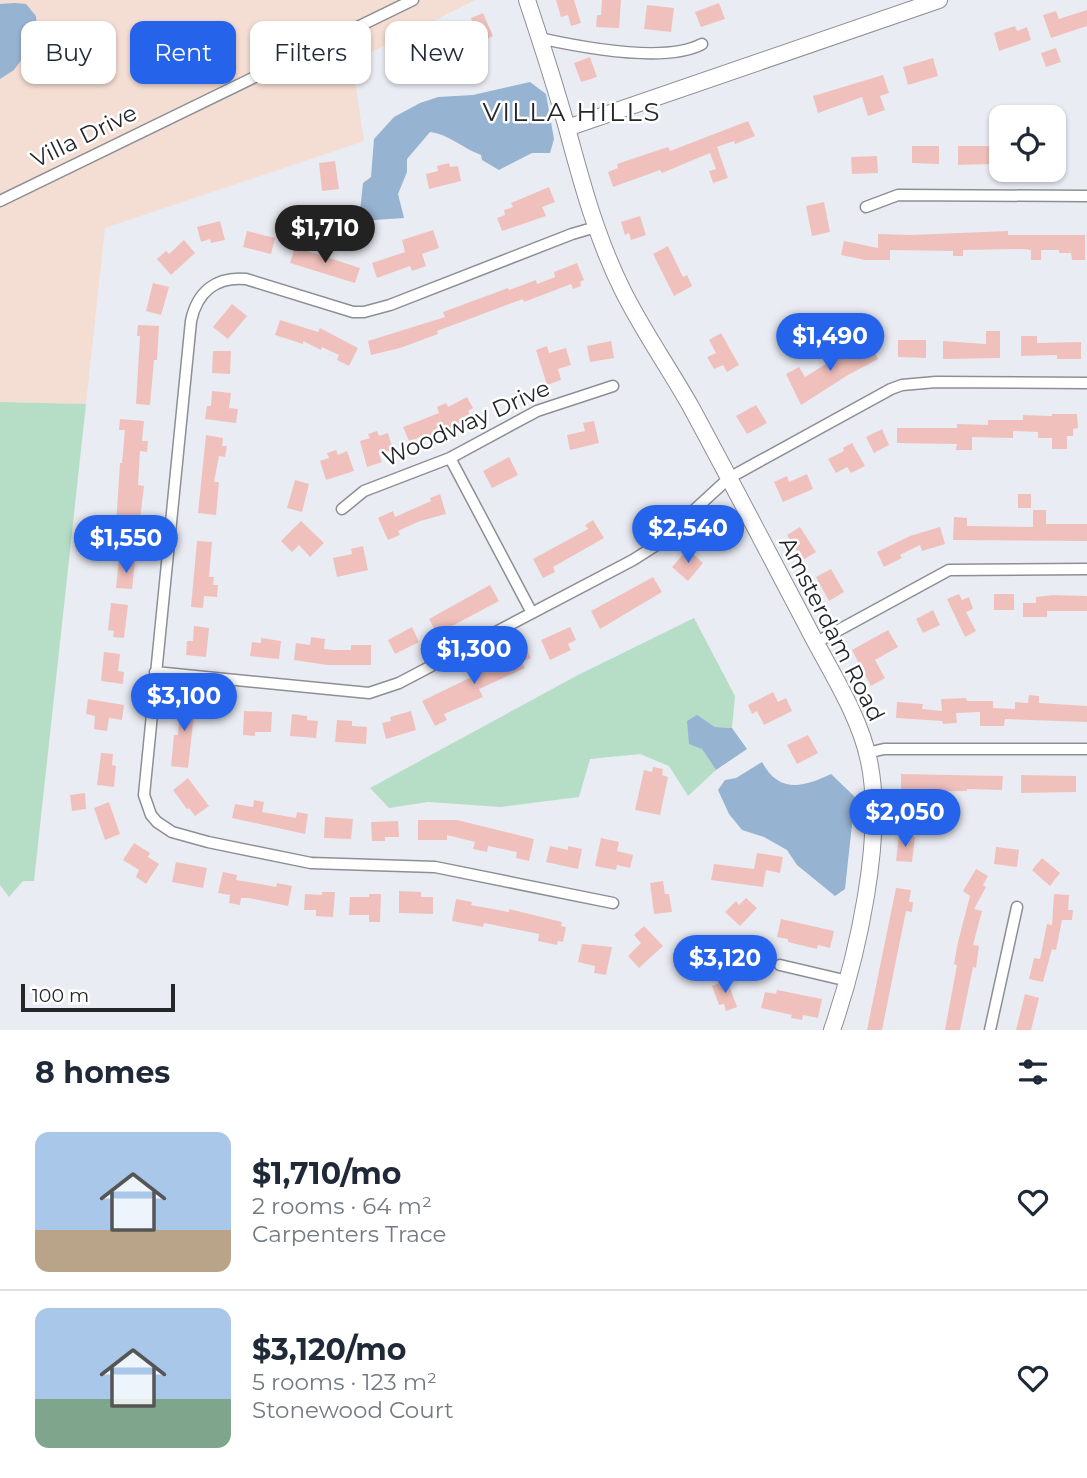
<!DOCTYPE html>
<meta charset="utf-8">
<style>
body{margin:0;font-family:Montserrat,sans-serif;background:#f2f2f3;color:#1f2937;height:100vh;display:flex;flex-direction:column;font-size:26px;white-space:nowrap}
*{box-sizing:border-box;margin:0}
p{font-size:23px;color:#747a83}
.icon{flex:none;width:38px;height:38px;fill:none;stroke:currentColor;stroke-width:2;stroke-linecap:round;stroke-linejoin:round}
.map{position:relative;height:1030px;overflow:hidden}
.panel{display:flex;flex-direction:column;background:#fff;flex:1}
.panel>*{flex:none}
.hud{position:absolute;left:21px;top:21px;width:700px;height:63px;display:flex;gap:14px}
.fabs{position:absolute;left:989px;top:105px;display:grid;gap:14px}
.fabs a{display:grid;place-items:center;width:77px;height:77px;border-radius:14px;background:#fff;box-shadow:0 2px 5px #0004;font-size:35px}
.scale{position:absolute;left:21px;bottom:18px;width:154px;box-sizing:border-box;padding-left:7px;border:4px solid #252629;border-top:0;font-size:19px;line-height:24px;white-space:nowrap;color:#252629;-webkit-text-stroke:5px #fff;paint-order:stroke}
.price{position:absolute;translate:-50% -60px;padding:0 16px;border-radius:24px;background:#2563eb;color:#fff;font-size:23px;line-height:46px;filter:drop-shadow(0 2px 4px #0008)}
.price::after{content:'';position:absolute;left:50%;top:42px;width:21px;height:16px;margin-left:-10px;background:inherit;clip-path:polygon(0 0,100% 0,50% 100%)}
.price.on{background:#222;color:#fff}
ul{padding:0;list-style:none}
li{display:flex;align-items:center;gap:21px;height:175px;padding:0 35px}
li+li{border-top:2px solid #e0e1e3}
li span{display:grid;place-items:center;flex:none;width:196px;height:140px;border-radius:14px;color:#555}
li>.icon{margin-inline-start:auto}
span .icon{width:84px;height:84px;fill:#fffc;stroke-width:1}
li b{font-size:30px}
h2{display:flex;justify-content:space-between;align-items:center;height:84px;padding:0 35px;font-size:30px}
.chip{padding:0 24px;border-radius:14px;background:#fff;box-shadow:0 2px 5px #0004;font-size:24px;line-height:63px}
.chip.on{background:#2563eb;color:#fff}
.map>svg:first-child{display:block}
.education{fill:#f4ddd2}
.green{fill:#b6dec6}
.water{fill:#96b3d2}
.building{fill:#f0c1bc}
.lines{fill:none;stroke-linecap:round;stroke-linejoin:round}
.street-casing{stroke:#8d8f95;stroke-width:13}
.secondary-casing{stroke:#8d8f95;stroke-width:18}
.street{stroke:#fff;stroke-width:10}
.secondary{stroke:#fff;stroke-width:16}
.labels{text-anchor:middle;stroke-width:5;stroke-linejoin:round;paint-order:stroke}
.street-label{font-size:23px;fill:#252629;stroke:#fff}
.quarter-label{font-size:26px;letter-spacing:2px;fill:#252629;stroke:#fff}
</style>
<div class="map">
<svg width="1087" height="1030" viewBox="0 0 1087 1030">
<rect width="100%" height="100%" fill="#eaecf3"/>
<!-- education -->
<path class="education" d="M0 0H475L352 62 364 141 105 228 86 404 0 402Z"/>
<!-- green -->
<path class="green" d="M0 402 86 404 34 881H23L9 897 0 885Z
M694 618 735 696 732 728 715 727 697 716 702 749 716 770 688 796 669 766 640 754 590 759 579 797 501 807 428 802 389 808 370 788 578 675Z"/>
<!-- water -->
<path class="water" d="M15 3 26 4 36 16 37 34 28 51 14 70 0 79V4Z
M530 82 546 94 554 139 550 153H532L499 170 482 160 481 155C464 149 448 134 430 132L407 159V172L398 194 404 218 359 221 363 183 371 177 374 139 394 117 420 103 438 97 473 95Z
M697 715 715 727 732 728 747 749 716 770 702 749 689 744 687 721Z
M762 762C779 794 804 787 831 774L855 797 845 889 835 896 797 865 787 850 764 837 742 830 729 814 718 790 725 780 736 778Z"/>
<!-- building -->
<path class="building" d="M556 0H574L581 23 571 26 568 15 561 17Z
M602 0H621L619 28 596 27 597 15H601Z
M719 3 725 19 701 27 695 12Z
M647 5 674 8 671 32 644 29Z
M1087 10V26L1051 38 1043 15 1056 11 1059 19Z
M483 13 493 36 480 42 471 18Z
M1015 26 1017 31 1027 27 1031 40 999 51 994 33Z
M1056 48 1061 62 1046 67 1041 53Z
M590 57 597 77 581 82 574 63Z
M933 58 938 76 908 85 903 67Z
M883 75 889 93 880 96 885 110 868 116 862 97 818 113 813 96Z
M748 121 755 136 735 144 734 141 717 147 728 178 713 183 709 171 716 169 710 153 662 173 660 170 613 187 608 172 618 168 617 164 668 147 670 151Z
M990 124H1001V170H992L991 164 958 165V146H991Z
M912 146H939V164L912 163Z
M877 156 878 173 852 174 851 157Z
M335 161 339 189 322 191 319 163Z
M449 163 450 167 458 166 461 181 429 189 426 174 438 171 437 166Z
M549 187 555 202 542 207 546 216 502 231 497 218 505 215 504 210 513 207 511 203Z
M824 202 830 232 812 236 806 206Z
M640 216 646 235 631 240 629 233 625 235 621 222Z
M220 221 225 240 211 243 210 239 201 242 197 227Z
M433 230 439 248 422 254 426 266 412 271 410 266 377 278 372 263 405 252 402 240Z
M247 231 275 238 271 254 243 247Z
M1008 231V235H1085V260H1072L1071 253H1059V250H1041V260H1031V250L1022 249 963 250V256H953V251L890 250V260H865L841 255 844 241 878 248V234L911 235Z
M184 240 195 253 171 275 157 259 166 251 169 254Z
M668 246 683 277 687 275 692 286 674 296 653 254Z
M295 247 360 268 355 283 290 263Z
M577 263 584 280 580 282 581 286 573 289 571 284 524 302 523 299 437 331 438 334 400 348 371 355 368 341 445 317 443 312 508 288 509 290 536 280 537 284 555 277 554 272Z
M153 283 169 287 161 315 146 311Z
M232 304 247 316 228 339 213 327Z
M280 320 318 332 320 328 358 348 349 366 337 360 339 355 322 347 321 350 303 341V344L275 335Z
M138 325 159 326 157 360H154L150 405 136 404 140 336H137Z
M986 331H1000V358L943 359V341L986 344Z
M721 333 739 365 727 372 723 365 714 369 707 357 716 353 709 340Z
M1021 336H1037V343L1081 342V359H1057V355L1021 356Z
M898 340H926V358L898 357Z
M611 341 614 358 590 362 587 346Z
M870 343 878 359 848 375 801 405 786 374 799 367 805 377 837 357 838 359Z
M547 346 549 353 566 348 571 365 558 369 561 380 547 385 536 350Z
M213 351H231L230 374 212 373Z
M212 391 231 393 229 408 238 409 236 423 205 419 207 406H211Z
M467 397 473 408 468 411 472 420 448 432V430L422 440 421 437 409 441 403 427 439 413 437 407 446 403 448 407Z
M756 405 767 423 747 434 736 416Z
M1052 414H1077L1078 428 1073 429V436H1067V449H1052V438H1038V432L1013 431V438L972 437V450H956L957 444 897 443V428H957V424L988 425V420H1023V415L1052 416Z
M120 419 144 421 142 441H148L147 452 140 451 138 485 144 486 137 544 122 542 123 524H116L120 463H122L125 430H119Z
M594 421 599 443 570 450 567 435 585 431 583 423Z
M882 429 889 445 874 453 866 437Z
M377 431 379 436 388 433 393 450 379 454 382 462 367 467 360 441 370 438 368 434Z
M206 435 223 438 222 446H227L225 457 219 456 214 482H219L216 515 198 513Z
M852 443 865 466 851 473 847 467 836 473 828 459 844 451 843 448Z
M336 450 338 455 347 451 354 471 326 480 320 461 329 458 327 453Z
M509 457 518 475 492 488 483 471Z
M807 474 813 489 783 502 774 482 787 476 789 482Z
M295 480 309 484 302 512 287 508Z
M440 494 446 514 420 521 398 531 400 535 388 540 378 518 393 511 395 517 431 501 430 498Z
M1018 494H1031V508H1018Z
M1033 510H1046V524H1087V541L953 540 954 517 967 518V526L1033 527Z
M593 520 604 538 553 567 555 572 543 578 533 559 588 529 585 525Z
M301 521 324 543 310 557 299 545 292 552 281 541Z
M800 527 816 552 803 560 787 535Z
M940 527 945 544 922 551 920 545 900 555 902 558 884 567 877 552 910 536Z
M197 541 212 542 209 577H214L213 585H218L217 597 204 596 203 608 191 607Z
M363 546 368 570 337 577 333 558 352 554 351 549Z
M688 549 703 563 688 581 672 567Z
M119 560 135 561 132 589 116 588Z
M831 569 844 592 829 601 816 577Z
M653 577 662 592 600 629 591 611Z
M490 585 499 601 437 634 429 619Z
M959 594 962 600 969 597 973 609 966 612 976 631 965 637 947 599Z
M994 594H1014V610H994Z
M1053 595 1087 596V611H1047V617H1023V603H1036V597Z
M111 603 128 605 124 638 113 637 114 631 108 630Z
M933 610 940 625 923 633 916 619Z
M194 626 209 628 206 657 186 655 187 641H193Z
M412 627 419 642 395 654 388 640Z
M570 627 576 640 568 644 571 650 550 660 541 640Z
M888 630 898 647 875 660 885 678 871 686 852 650Z
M311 637 325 639 324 649 334 650H351V645H371V665H327L294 660 296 643 310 645Z
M261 638 281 641 279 659 250 656 252 642 261 643Z
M524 645 531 658 522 662 525 668 479 689 483 697 444 714 447 720 435 726 422 701 498 664 496 659Z
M104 652 120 654 118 671 124 672 123 684 101 681Z
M773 692 778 702 786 698 792 711 764 725 757 711 752 714 748 705Z
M181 695 196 696 188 768 171 766 174 735H178Z
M1029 695 1039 696V703L1087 706V722L1005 719 1004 726H980V712L956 713 957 723 943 724 942 721 896 718 897 702 923 704 922 709 942 711 941 699 966 698 967 701H993V708L1015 709V702L1028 703Z
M88 699 124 705 122 720 109 718 107 731 94 729 95 716 86 714Z
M244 711 272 712 271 732H255V736L243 735Z
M411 711 416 730 386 739 382 723 391 721 390 717Z
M292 714 307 716V720L318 721 316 738 290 736Z
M337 720 352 721V726L367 727 366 744 335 742Z
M808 735 818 753 797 764 787 745Z
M101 753 113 754 112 765 116 766 114 787 97 785Z
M653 767 663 769 662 775 668 777 660 815 635 810 644 770 652 772Z
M901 774 1003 776 1002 790 967 789V791L901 792Z
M1021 775 1076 776V792L1021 793Z
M188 778 209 806 195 816 189 808 187 809 173 790Z
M85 793 86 809 72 811 70 795Z
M254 800 264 802 262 812 296 818 297 812 308 814 305 834 232 818 235 804 253 807Z
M109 802 120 834 105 840 94 808Z
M325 817 353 819 351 839 324 838Z
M418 820H457L534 839 529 861 516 858 517 852 488 846 487 852 473 849 475 842 447 835V840H418Z
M398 821 399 837H385V841H372L371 822Z
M899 835 915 837 912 862 896 861Z
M601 838 619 842 617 851 633 855 630 868 617 865 616 870 595 866Z
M134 843 150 853 148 857 159 864 146 884 136 877 139 870 123 860Z
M550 846 568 850V846L582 849 578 869 546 862Z
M996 847 1019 850 1017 867 994 864Z
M757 853 783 857 780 873 766 870 763 887 711 880 714 864 754 869Z
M1042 858 1060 873 1050 886 1032 870Z
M176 862 207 868 203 888 172 882Z
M976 869 988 876 983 885 986 887 974 909 982 911 973 945 979 946 976 968 973 967 960 1030H945L957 965 954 964 958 942 970 896 963 891Z
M223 872 237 875 236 880 260 884 276 887 277 883 292 886 288 906 249 898H241L240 905 229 903 230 895 218 893Z
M663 881 665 894H669L672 912 654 914 650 883Z
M896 888 911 890 909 902H913L912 912 906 911 882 1030H867Z
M399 891 421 892V897H433V914L399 913Z
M322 892H335L333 917 316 916V910H304L305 894 322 895Z
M369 894H381L380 922H369V915H349L350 897H369Z
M1054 894 1069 895 1068 910H1073L1072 920H1062L1056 950 1052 949 1043 982 1029 979 1034 958 1040 959 1047 924 1052 925Z
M746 898 757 908 740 926 725 912 736 901 739 905Z
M456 899 472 902 471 905 509 912V909L562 922 561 926 566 927 563 942 558 941 557 945 538 941 539 934 484 923 483 927 452 921Z
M781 919 834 931 830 948 818 945 817 949 788 942V939L777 937Z
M644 926 663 946 639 968 628 956 641 943 634 935Z
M730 942 747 945 741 972 724 968Z
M582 944 612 947 606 975 594 973 595 966 578 962Z
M727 980 737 1007 726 1011 724 1004 719 1005 712 986Z
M777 990 822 999 818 1018 803 1015 802 1020 791 1018 792 1015 761 1008 765 992 776 994Z
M1025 994 1039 998 1031 1030H1016Z"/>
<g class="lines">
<defs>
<path id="street" d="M539 38C580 47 665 64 702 44
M0 201 413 0
M866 207 898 195 1087 196
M596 227 572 234 390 305 364 312H353L246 279C216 276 197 292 191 321L144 795 151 815 157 822 172 832 208 842 311 863 435 867 613 903
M450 458 532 613
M342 509 364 491 450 458 537 411 613 386
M815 643 949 570 1087 569
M155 672 369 693 399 683 633 560 655 546 729 478 891 389 902 385 936 382 1087 383
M867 753 884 749H1087
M780 965 848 981
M990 1030 1017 907"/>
<path id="secondary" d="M527 0C541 42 555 85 567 128 582 184 597 239 623 291 643 331 669 368 691 407 730 479 768 552 806 624 828 668 859 713 869 761 885 836 857 958 832 1030
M567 128 939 0"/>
</defs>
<!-- street casing -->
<use href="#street" class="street-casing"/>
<!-- secondary casing -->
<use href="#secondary" class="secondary-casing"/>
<!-- street -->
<use href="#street" class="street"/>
<!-- secondary -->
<use href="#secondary" class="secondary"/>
</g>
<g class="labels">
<!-- street labels -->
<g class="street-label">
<text transform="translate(84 136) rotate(-26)" y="8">Villa Drive</text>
<text transform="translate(466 423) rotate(-24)" y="8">Woodway Drive</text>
<text transform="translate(832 629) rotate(63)" y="8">Amsterdam Road</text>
</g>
<!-- quarter labels -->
<g class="quarter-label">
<text x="572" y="121">VILLA HILLS</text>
</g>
</g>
</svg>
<div class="fabs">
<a><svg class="icon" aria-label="locate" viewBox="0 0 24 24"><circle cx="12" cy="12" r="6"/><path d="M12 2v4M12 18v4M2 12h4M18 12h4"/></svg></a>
</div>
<div class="scale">100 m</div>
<b class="price on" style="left:325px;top:265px">$1,710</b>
<b class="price" style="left:830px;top:373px">$1,490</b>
<b class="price" style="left:688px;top:565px">$2,540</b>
<b class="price" style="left:126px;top:575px">$1,550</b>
<b class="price" style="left:474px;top:686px">$1,300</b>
<b class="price" style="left:184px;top:733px">$3,100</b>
<b class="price" style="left:905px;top:849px">$2,050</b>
<b class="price" style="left:725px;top:995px">$3,120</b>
<div class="hud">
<a class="chip">Buy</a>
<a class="chip on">Rent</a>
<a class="chip">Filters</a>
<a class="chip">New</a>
</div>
</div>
<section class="panel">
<h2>8 homes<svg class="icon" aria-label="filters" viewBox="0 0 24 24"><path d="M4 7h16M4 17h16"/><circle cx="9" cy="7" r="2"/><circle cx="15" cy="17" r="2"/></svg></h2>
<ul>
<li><span style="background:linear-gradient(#a9c7e8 70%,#b9a48a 0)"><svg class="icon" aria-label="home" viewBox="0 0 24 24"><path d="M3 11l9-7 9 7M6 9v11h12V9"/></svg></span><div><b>$1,710/mo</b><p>2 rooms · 64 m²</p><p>Carpenters Trace</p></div><svg class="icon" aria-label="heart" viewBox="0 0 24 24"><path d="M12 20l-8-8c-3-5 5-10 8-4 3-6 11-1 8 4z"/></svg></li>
<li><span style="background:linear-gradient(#a9c7e8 65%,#7fa58c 0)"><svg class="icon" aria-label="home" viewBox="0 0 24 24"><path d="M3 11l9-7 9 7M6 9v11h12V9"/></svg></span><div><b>$3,120/mo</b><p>5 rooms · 123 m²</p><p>Stonewood Court</p></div><svg class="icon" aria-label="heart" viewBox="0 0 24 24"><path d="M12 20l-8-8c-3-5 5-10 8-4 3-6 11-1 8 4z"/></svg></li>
</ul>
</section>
